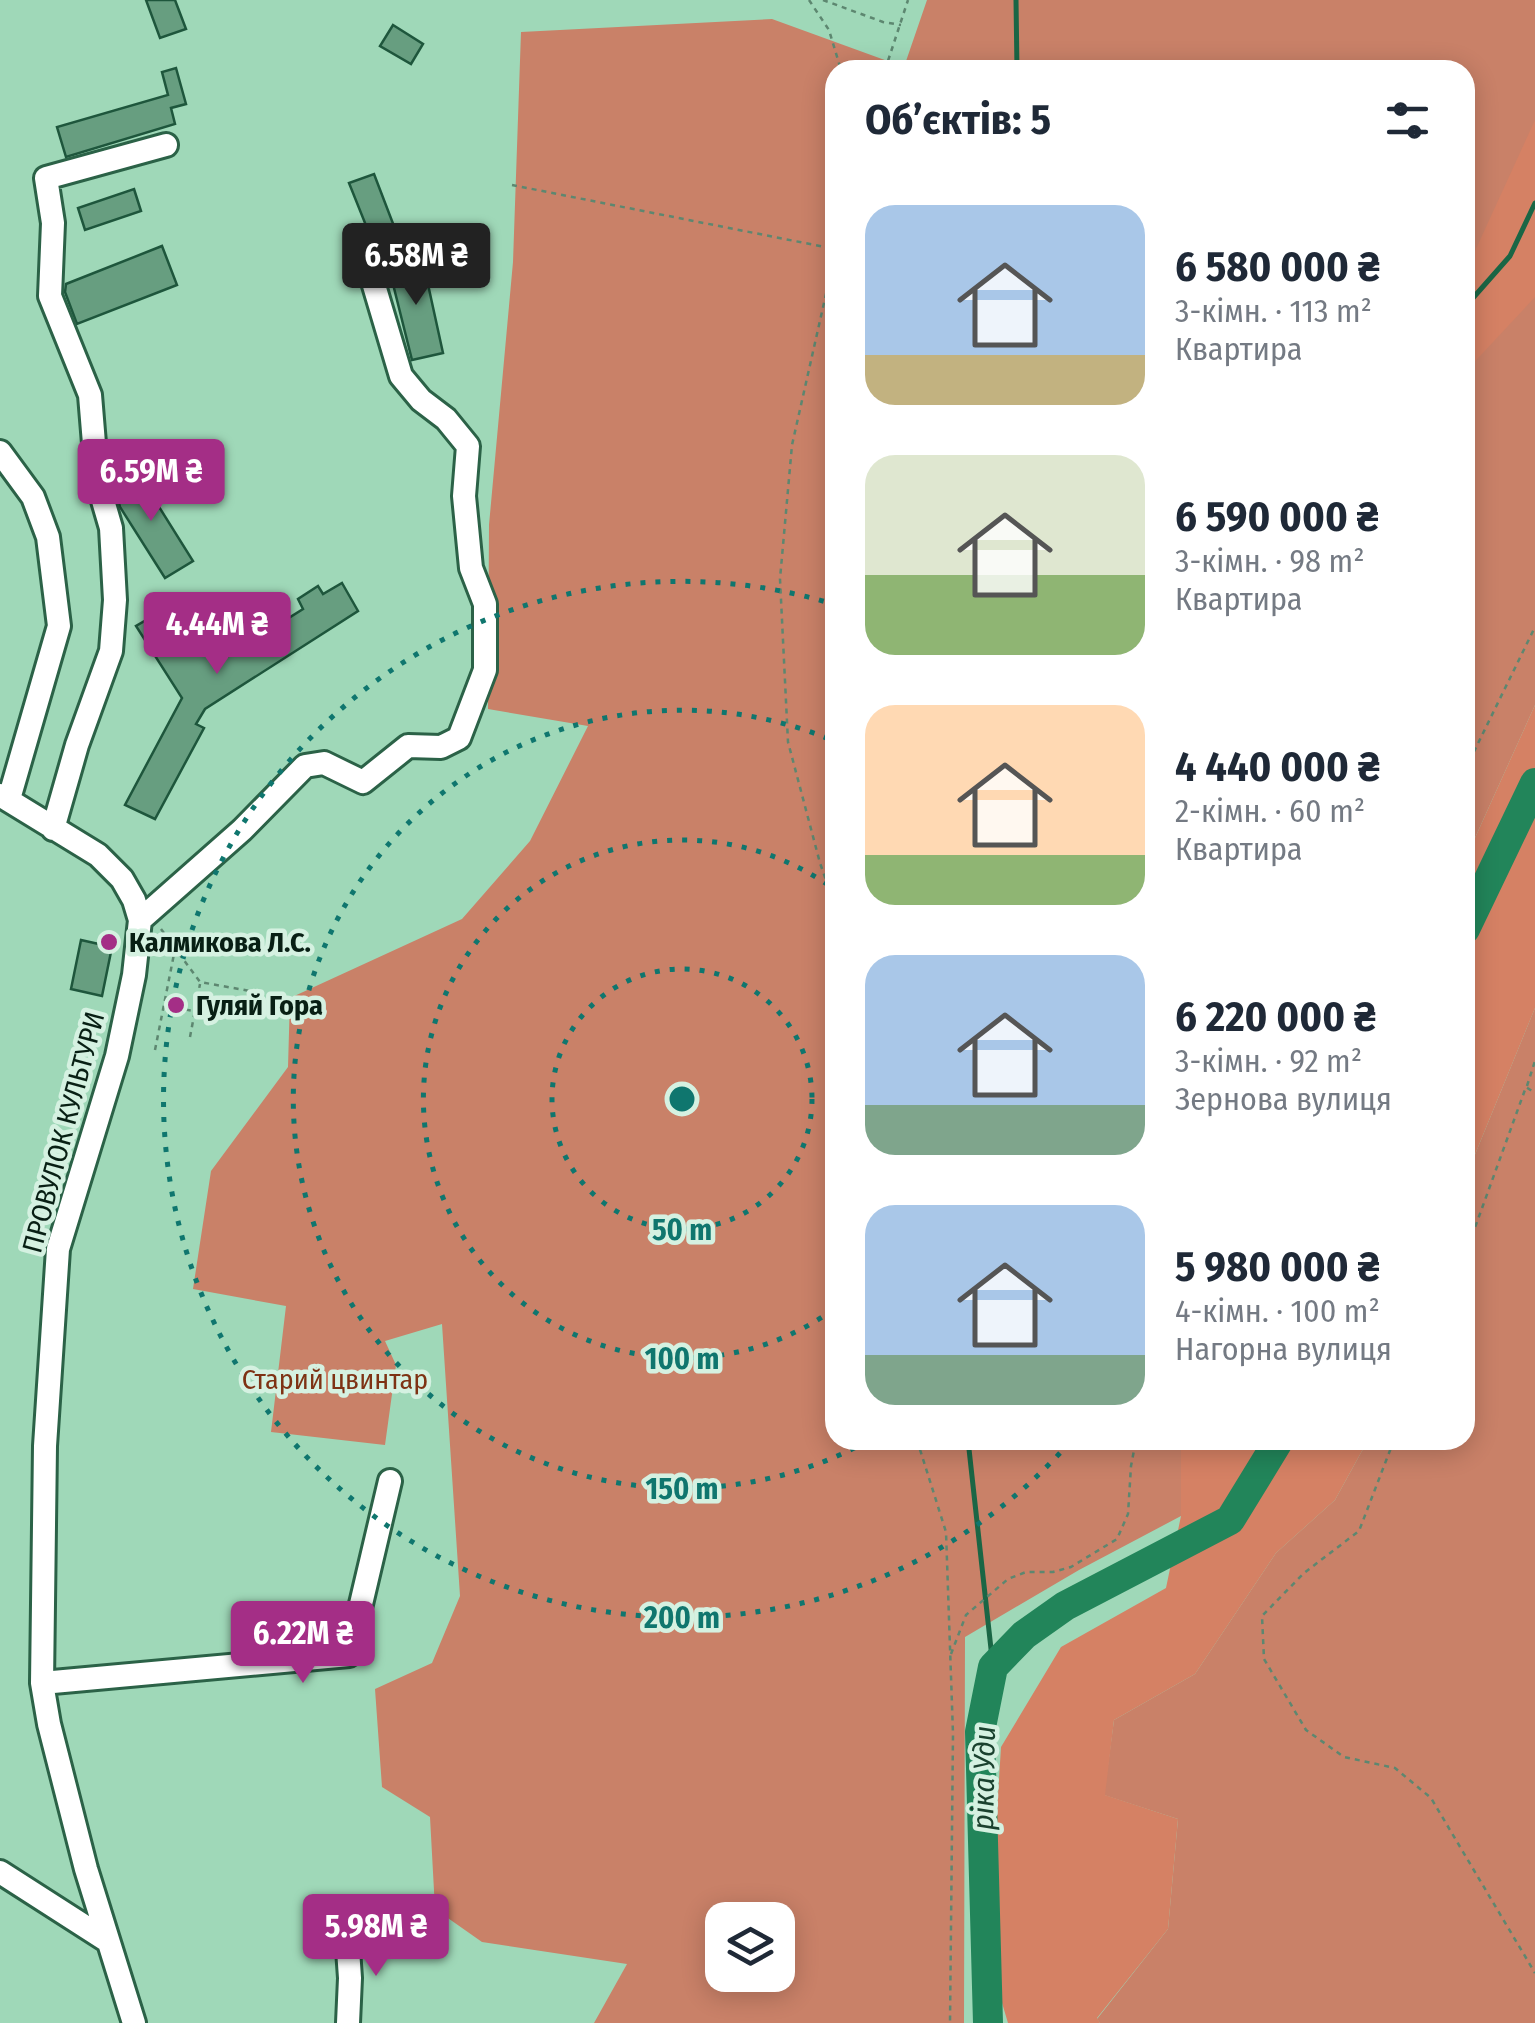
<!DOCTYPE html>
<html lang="uk">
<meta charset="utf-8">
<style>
body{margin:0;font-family:"Fira Sans Condensed",sans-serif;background:#f6f6f7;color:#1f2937;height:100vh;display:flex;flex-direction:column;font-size:38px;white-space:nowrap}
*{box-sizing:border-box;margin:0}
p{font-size:32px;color:#747a83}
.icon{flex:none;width:55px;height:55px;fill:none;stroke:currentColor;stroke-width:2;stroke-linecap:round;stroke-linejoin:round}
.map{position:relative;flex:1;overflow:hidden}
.side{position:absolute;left:825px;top:60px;width:650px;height:1390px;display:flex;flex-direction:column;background:#fff;border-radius:30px;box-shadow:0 5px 25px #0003}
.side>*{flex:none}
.fabs{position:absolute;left:705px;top:1902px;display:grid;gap:20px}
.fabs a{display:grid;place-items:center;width:90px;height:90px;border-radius:20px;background:#fff;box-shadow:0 5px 25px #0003;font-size:50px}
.price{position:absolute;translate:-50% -85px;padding:0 22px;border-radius:10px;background:#a42e86;color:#fff;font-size:32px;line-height:65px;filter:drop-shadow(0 2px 5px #0008)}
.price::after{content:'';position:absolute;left:50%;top:60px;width:30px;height:22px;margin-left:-15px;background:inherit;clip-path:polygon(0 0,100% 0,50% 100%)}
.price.current{background:#222;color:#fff}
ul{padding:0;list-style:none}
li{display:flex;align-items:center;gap:30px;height:250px;padding:0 40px}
li span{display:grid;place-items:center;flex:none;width:280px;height:200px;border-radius:30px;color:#555}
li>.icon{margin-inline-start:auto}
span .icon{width:120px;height:120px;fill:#fffc;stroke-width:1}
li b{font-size:42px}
h2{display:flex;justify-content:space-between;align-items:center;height:120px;padding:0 40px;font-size:42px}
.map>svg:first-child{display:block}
.green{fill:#c98168;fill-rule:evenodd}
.forest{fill:#d58164}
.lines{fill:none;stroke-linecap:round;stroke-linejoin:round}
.stream{stroke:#1a6645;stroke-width:5}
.river{stroke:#22855a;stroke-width:30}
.building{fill:#679e80;stroke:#1e563c;stroke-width:2.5}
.minor-casing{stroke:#2b6247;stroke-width:28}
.path{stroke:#5d8770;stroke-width:2.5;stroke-dasharray:5 5;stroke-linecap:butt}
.minor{stroke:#fff;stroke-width:22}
.ring{fill:none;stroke:#0f766e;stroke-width:5;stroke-dasharray:5 10}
.poi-dot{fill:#a42e86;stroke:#d5f1e1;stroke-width:4}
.labels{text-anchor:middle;stroke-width:9;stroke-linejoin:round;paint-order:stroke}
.poi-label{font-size:28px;font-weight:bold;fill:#081f14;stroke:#d5f1e1;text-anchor:start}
.street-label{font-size:28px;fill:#081f14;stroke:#d5f1e1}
.park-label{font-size:28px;fill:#7e3214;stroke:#d5f1e1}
.water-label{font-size:30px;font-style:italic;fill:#1a412e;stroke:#d5f1e1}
.centre{fill:#0f766e;stroke:#d5f1e1;stroke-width:5}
.ring-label{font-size:30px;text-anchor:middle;font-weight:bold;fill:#0f766e;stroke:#d5f1e1;stroke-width:9;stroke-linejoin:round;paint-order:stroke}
</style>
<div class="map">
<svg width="1535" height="2023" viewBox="0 0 1535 2023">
<rect width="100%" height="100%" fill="#9fd8b8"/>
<!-- green -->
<path class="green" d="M927 0H1535V705L1465 860V70H835V1440H1181V1516L1079 1570 965 1637 964 2023H594L627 1964 482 1942 435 1909 430 1817 382 1787 375 1689 432 1663 460 1596 442 1324 385 1341 396 1365 385 1445 271 1432 286 1306 193 1289 211 1171 288 1067 290 998 462 919 530 841 588 726 488 709 489 525 513 262 521 32 772 19 904 67ZM722 1920H778V1975H722Z
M1535 1008V2023H1100L1097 2019 1168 1929 1178 1819 1104 1795 1114 1720 1195 1674 1276 1553 1335 1500 1368 1440H1465V1179Z"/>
<!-- forest -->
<path class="forest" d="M1535 120V297L1465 372V273Z
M1535 705V1008L1465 1179V860Z
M1181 1440H1368L1335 1500 1276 1553 1195 1674 1114 1720 1105 1795 1178 1819 1168 1929 1097 2018 1100 2023H1008L988 1956 1001 1747 1061 1647 1166 1588 1181 1516Z"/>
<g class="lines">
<!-- stream -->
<path class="stream" d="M1016 0 1017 70
M1465 307 1510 256 1535 203
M968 1440 993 1667"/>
<!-- river -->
<path class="river" d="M1465 929 1535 783
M988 2023 980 1732 993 1667 1024 1635 1065 1606 1230 1520 1279 1440"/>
</g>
<!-- building -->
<path class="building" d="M146 0H175L186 29 160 38Z
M393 25 423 44 411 64 380 46Z
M176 68 186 104 171 108 175 124 66 157 57 127 168 95 162 72Z
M374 174 397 234 373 243 349 183Z
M134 189 141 211 85 230 78 208Z
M162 246 177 285 77 324 65 292 66 284Z
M422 257 443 353 412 360 388 264Z
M134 467 193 561 165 578 120 507 113 480Z
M342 583 358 611 205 709 196 724 204 728 155 819 125 805 182 698 136 626 181 600 220 661 303 609 298 599 318 586 323 594Z
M81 940 112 947 102 996 71 989Z"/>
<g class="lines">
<defs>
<path id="minor" d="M0 452 33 497 48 537 59 626 9 799
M0 795 98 855 122 879 134 900 140 920 134 975 117 1056 58 1249 45 1446 42 1683 49 1724 86 1869 134 2023
M53 829 77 745 111 651 115 600 111 528 97 480 90 395 50 296 53 223 46 178 166 145
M140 920 242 830 305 766 324 763 363 782 408 746 441 747 459 738 485 670V604L471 568 464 496 468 446 446 419 421 400 401 376 365 255
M42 1683 349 1655 390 1481
M0 1872 106 1940
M347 1935 350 1978 348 2023"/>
</defs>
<!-- minor casing -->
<use href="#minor" class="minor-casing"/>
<!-- path -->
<path class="path" d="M809 0 829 30 841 70
M823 0 883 22 901 25
M885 70 908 0
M512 185 835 249
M835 254 792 445 780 579 788 742 820 863 835 906
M1465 770 1535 627
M161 929 200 982 250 991 245 1019 163 1006
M190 1037 200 984
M155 1050 175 949
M1527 1086 1535 1061
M1465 1255 1526 1087 1535 1093
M917 1440 946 1532 953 1734 950 2023
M1394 1440 1359 1531 1304 1573 1262 1616 1264 1659 1306 1730 1344 1757 1395 1768 1431 1798 1535 1973
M951 1654 966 1615 1008 1579 1026 1572H1053L1071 1567 1117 1539 1128 1514 1131 1466 1136 1440"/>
<!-- minor -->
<use href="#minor" class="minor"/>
</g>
<!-- distance rings -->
<g class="ring">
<circle cx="682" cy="1099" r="130"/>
<path d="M834 1309A259 259 0 1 1 834 889"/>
<path d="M868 1441A389 389 0 1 1 834 741"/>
<path d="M1070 1442A518 518 0 1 1 833 604"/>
</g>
<!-- markers -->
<g class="poi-dot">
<circle cx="109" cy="942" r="10"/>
<circle cx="176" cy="1005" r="10"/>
</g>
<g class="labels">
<!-- poi labels -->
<g class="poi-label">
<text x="129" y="952">Калмикова Л.С.</text>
<text x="196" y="1015">Гуляй Гора</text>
</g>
<!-- street labels -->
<g class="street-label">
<text transform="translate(63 1132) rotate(-75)" y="10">ПРОВУЛОК КУЛЬТУРИ</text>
</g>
<!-- park labels -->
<g class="park-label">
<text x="335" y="1389">Старий цвинтар</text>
</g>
<!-- water labels -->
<g class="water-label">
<text transform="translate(984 1778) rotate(-89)" y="10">ріка Уди</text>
</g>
</g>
<circle cx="682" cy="1099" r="15" class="centre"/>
<g class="ring-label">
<text x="682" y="1240">50 m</text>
<text x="682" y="1369">100 m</text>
<text x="682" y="1499">150 m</text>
<text x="682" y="1628">200 m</text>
</g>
</svg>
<div class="fabs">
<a><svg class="icon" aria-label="layers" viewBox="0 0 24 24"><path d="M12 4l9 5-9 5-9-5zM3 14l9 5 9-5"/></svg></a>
</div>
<b class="price current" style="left:416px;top:308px">6.58M ₴</b>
<b class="price" style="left:151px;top:524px">6.59M ₴</b>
<b class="price" style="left:217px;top:677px">4.44M ₴</b>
<b class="price" style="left:303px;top:1686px">6.22M ₴</b>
<b class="price" style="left:376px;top:1979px">5.98M ₴</b>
<section class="side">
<h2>Об’єктів: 5<svg class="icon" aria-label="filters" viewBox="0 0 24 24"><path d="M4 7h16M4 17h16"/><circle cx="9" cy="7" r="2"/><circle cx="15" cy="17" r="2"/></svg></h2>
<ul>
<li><span style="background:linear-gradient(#a9c7e8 75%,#c2b280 0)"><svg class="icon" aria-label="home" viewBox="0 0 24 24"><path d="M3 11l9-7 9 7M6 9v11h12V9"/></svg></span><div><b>6 580 000 ₴</b><p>3-кімн. · 113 m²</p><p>Квартира</p></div></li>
<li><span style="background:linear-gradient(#dfe7d0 60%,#8fb573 0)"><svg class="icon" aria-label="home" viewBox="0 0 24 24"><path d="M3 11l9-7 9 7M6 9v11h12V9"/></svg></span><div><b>6 590 000 ₴</b><p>3-кімн. · 98 m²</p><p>Квартира</p></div></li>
<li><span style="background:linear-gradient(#ffd9b3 75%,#8fb573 0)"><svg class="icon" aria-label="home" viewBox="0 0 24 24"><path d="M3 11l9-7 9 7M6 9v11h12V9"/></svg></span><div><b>4 440 000 ₴</b><p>2-кімн. · 60 m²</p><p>Квартира</p></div></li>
<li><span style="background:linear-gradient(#a9c7e8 75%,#7fa58c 0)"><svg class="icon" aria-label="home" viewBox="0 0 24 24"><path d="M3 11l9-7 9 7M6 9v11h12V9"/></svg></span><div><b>6 220 000 ₴</b><p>3-кімн. · 92 m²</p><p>Зернова вулиця</p></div></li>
<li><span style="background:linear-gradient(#a9c7e8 75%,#7fa58c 0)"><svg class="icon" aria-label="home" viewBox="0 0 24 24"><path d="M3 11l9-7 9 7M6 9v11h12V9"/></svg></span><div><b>5 980 000 ₴</b><p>4-кімн. · 100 m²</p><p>Нагорна вулиця</p></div></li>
</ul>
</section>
</div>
